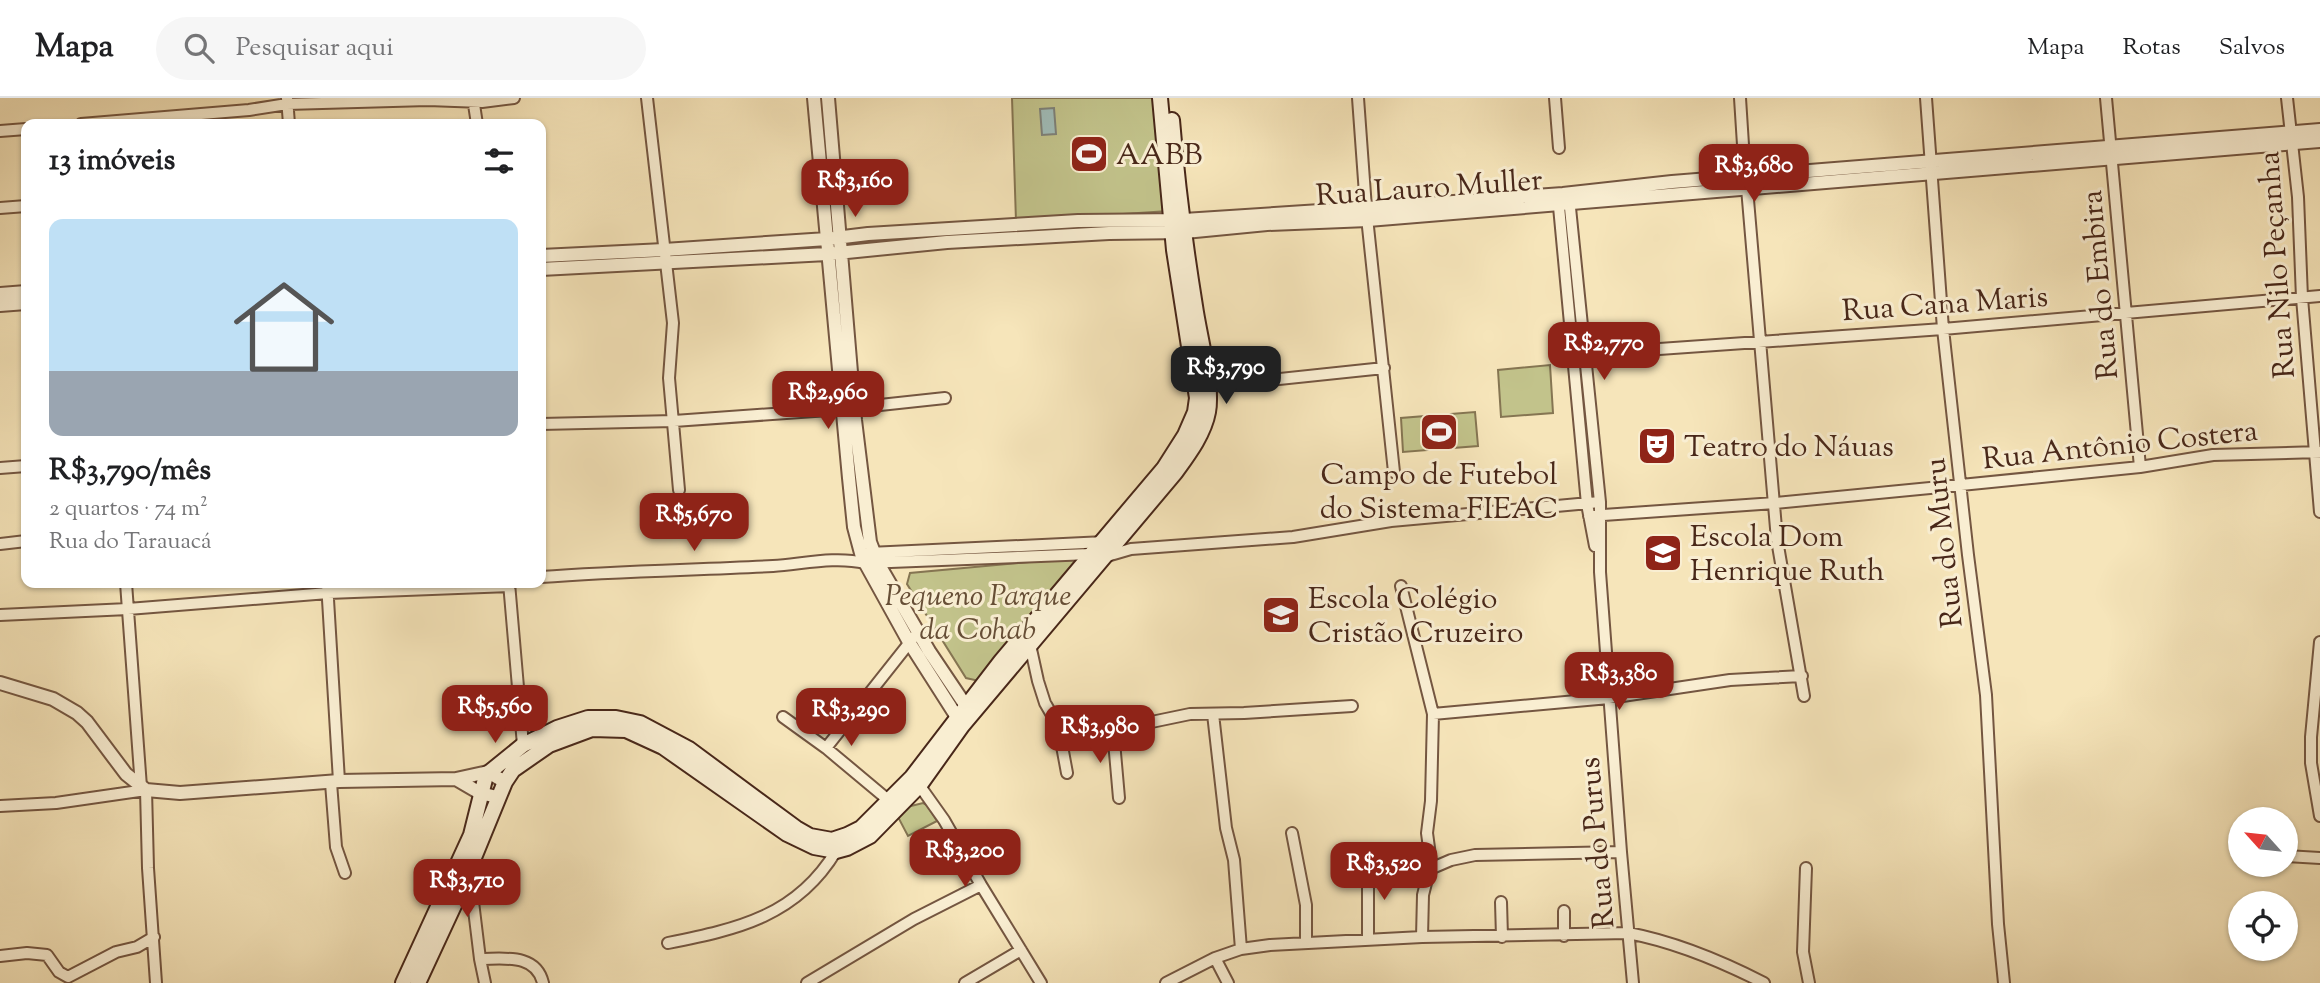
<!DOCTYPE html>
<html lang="pt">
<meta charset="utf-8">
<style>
body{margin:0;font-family:"Sorts Mill Goudy",serif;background:#f6f6f6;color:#202124;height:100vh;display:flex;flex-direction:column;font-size:26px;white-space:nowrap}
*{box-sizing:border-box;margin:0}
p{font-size:23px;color:#757577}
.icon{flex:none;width:38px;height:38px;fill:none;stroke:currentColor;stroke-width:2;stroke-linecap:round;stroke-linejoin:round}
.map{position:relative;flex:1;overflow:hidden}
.side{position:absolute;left:21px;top:21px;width:525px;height:469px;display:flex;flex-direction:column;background:#fff;border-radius:14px;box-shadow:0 2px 5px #0004}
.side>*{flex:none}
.needle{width:46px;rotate:297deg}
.fabs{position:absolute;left:2228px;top:709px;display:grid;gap:14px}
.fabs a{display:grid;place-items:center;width:70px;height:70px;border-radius:50%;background:#fff;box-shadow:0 2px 5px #0004;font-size:35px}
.price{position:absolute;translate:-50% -60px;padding:0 16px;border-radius:14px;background:#8f2418;color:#fff;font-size:23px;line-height:46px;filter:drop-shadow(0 2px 4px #0008)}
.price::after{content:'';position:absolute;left:50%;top:42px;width:21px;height:16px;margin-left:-10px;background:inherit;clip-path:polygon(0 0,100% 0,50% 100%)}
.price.current{background:#222;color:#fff}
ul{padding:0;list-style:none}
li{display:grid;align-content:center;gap:14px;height:371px;padding:0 28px}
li+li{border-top:2px solid #e0e0e0}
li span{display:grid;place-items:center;height:217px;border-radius:14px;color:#555}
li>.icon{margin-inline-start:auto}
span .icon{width:126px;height:126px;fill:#fffc;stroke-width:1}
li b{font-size:30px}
h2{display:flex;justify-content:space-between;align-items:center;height:84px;padding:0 28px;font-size:30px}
header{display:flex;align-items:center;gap:42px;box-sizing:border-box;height:98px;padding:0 35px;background:#fff;border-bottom:2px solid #e0e0e0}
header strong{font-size:33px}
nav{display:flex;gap:38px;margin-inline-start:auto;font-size:24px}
.search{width:490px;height:63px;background:#f6f6f6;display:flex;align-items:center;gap:18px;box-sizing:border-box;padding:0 24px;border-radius:38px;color:#757577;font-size:26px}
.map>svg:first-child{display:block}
.green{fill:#c2c38b;stroke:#857552;stroke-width:2}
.water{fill:#a0bdb9;stroke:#7d8179;stroke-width:2}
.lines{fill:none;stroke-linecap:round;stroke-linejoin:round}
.minor-casing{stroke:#745641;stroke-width:14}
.tertiary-casing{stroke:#745641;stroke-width:16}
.secondary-casing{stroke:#482719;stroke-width:18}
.minor{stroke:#f9eed2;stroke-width:10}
.tertiary{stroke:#f9eed2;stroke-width:12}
.secondary{stroke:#f9eed2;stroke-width:14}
.labels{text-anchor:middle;stroke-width:6;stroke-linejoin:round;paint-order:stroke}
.poi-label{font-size:30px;fill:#482719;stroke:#f9eed2;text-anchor:start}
.street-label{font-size:30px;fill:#482719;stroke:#f9eed2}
.park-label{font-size:30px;font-style:italic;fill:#664e36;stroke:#f9eed2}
</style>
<header>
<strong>Mapa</strong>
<div class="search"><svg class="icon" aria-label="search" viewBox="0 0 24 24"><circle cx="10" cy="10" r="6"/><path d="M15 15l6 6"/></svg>Pesquisar aqui</div>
<nav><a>Mapa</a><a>Rotas</a><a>Salvos</a></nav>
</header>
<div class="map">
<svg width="2320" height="885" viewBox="0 0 2320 885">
<rect width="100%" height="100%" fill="#f6e5ba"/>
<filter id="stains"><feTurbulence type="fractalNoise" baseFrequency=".00286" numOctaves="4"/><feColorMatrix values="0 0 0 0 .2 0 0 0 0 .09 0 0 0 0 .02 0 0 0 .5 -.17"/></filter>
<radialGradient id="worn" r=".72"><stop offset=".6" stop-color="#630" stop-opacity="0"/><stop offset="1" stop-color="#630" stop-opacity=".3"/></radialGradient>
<!-- green -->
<path class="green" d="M1012 0H1160L1169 113 1016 123Z
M1550 267 1553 315 1501 319 1498 272Z
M1475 314 1478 348 1403 354 1401 320Z
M1071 460 1079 465 979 583 966 580 907 486 910 475Z
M923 705 927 707 937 723 908 738 898 719 907 709Z"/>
<!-- water -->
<path class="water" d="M1054 10 1056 36 1042 37 1040 11Z"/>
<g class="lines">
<defs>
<path id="minor" d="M287 0 289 26
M473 0 477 26
M647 0 673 225 669 280 679 392
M1358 0 1366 110 1394 374
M1555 0 1559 50
M1740 0 1745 78
M1926 0 1943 231 1968 457 1986 597 1998 826 2004 885
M2106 0 2140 369
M2287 0 2298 99 2302 200 2320 414
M81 26 249 12 287 6 428 2 482 4 514 0
M0 33 26 31
M1747 90 1777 442 1804 598
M1558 98 1587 406 1595 448
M1569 100 1600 404V474L1621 754 1633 885
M0 110 26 108
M1574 257 1943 231 2320 198
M1203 289 1384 270
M541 326 674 323 843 311 945 300
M0 370 26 368
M1589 418 1775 405 1961 387 2140 369 2213 357 2320 354
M0 446 26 443
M869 455 1105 444
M541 479C618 473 696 472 773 468 803 466 835 458 865 465L1090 456 1107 458 1131 451 1293 439 1391 423 1600 404
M126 485 141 689
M327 485 339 683
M509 485 523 647
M1401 488 1433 616 1431 703 1427 735 1431 765 1423 797 1422 839
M0 517 128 511 328 495 510 488
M1029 542 1038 583 1045 605 1056 624 1072 630 1113 632 1190 616 1244 615 1352 608
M2320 544 2311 639V665L2320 718
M1213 616 1226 730 1234 762 1241 851
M1433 616 1609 600 1730 582 1802 578
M783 619 826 650 893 706
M1061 627 1062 648 1067 675
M1113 632 1119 700
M826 650 914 539
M917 684 944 722 981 787 1041 885
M331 685 336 749 345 775
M0 708 56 705 146 692 148 770 156 885
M1292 735 1306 807V845
M2286 758 2320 760
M1368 767V842
M1806 770 1803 854 1809 885
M469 771 480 861 485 885
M1430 771 1451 762 1475 757 1621 754
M1501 804 1502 839
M1564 813V838
M668 845C738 831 797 818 836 753
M0 858 27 855 47 857 59 874 68 879 116 854 137 849 154 839
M1215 860 1228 885
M480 861C504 861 536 855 543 885
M807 885 914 821 981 787
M965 885 1021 852
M1166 885 1215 860 1241 851 1270 847 1422 839 1628 835C1676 844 1721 863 1764 885"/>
<path id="tertiary" d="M814 0 849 380 854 429 862 459 909 544 962 627
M828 0 855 322 870 444 878 465 929 553 970 614
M541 158 664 152 827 141 868 136 1078 123 1184 122 1412 107 1563 96 1672 84 2320 32
M541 171 827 156 947 144 1109 135 1185 134 1267 126 1368 122 2320 43
M0 196 26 194
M0 207 26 205
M0 585 53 601 77 615 87 624 126 676 146 692 180 695 339 683 456 681 488 674 505 684
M456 681 480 695 497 699"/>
<path id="secondary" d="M403 885 471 737 486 677 523 647 557 630 588 620H616L640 625 689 651 796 730 810 738 832 742 847 737 861 730 912 679 1001 563 1164 370 1185 337 1195 314 1197 300 1174 152 1160 0
M418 885 457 801 505 684 513 672 549 647 592 631 626 632 663 649 787 736 814 749 836 753 847 750 870 738 920 687 962 628 1175 375C1188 357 1204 336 1208 314 1213 287 1199 237 1195 208 1185 146 1177 84 1172 22"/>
</defs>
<!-- minor casing -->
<use href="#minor" class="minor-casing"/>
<!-- tertiary casing -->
<use href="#tertiary" class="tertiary-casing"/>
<!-- secondary casing -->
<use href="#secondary" class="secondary-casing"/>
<!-- minor -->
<use href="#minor" class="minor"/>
<!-- tertiary -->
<use href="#tertiary" class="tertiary"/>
<!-- secondary -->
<use href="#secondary" class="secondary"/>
</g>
<!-- icons -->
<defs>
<symbol id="stadium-square" viewBox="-11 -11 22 22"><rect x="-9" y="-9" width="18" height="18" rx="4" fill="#8f2418" stroke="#f9eed2"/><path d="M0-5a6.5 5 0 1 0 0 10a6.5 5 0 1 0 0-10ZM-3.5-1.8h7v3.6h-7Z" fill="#fff"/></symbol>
<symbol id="theatre-square" viewBox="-11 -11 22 22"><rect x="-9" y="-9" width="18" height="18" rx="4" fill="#8f2418" stroke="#f9eed2"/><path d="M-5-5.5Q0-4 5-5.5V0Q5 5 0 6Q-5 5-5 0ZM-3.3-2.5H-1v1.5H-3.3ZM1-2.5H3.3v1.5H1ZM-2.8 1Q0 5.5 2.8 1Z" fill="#fff"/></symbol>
<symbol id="school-square" viewBox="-11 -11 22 22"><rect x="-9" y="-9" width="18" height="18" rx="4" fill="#8f2418" stroke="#f9eed2"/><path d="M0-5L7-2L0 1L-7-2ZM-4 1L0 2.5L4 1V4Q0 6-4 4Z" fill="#fff"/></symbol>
</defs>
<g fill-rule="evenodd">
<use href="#stadium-square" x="1067" y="34" width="44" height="44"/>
<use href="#stadium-square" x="1417" y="312" width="44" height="44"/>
<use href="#theatre-square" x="1635" y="326" width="44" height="44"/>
<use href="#school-square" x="1641" y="433" width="44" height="44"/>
<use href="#school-square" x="1259" y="495" width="44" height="44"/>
</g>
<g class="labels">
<!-- poi labels -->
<g class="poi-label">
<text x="1116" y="66">AABB</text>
<text x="1684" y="358">Teatro do Náuas</text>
<text x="1439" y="386" text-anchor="middle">Campo de Futebol<tspan x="1439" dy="34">do Sistema FIEAC</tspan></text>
<text x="1690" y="448">Escola Dom<tspan x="1690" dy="34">Henrique Ruth</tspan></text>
<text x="1308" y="510">Escola Colégio<tspan x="1308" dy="34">Cristão Cruzeiro</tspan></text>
</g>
<!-- street labels -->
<g class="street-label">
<text transform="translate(1429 89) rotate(-4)" y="10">Rua Lauro Muller</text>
<text transform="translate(2276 167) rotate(-94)" y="10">Rua Nilo Peçanha</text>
<text transform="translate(2099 187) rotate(-95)" y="10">Rua do Embira</text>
<text transform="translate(1945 205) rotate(-4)" y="10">Rua Cana Maris</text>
<text transform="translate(2120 346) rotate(-6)" y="10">Rua Antônio Costera</text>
<text transform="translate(1943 445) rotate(-96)" y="10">Rua do Muru</text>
<text transform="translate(1596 745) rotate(-95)" y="10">Rua do Purus</text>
</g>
<!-- park labels -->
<g class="park-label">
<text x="978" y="507">Pequeno Parque<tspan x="978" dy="34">da Cohab</tspan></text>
</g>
</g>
<rect width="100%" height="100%" filter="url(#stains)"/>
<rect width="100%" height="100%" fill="url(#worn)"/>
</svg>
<div class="fabs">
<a><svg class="needle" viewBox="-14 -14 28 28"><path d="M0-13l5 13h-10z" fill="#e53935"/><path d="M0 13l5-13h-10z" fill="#757577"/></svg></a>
<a><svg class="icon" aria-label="locate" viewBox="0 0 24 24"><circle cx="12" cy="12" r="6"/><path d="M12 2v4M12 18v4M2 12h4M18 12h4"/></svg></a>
</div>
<b class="price" style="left:1754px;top:106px">R$3,680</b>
<b class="price" style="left:855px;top:121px">R$3,160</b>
<b class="price" style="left:1604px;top:284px">R$2,770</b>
<b class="price current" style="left:1226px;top:308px">R$3,790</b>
<b class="price" style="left:828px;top:333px">R$2,960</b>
<b class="price" style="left:694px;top:455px">R$5,670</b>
<b class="price" style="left:1619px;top:614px">R$3,380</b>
<b class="price" style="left:495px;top:647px">R$5,560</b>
<b class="price" style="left:851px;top:650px">R$3,290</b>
<b class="price" style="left:1100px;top:667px">R$3,980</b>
<b class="price" style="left:965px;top:791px">R$3,200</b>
<b class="price" style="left:1384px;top:804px">R$3,520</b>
<b class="price" style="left:467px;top:821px">R$3,710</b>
<section class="side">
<h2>13 imóveis<svg class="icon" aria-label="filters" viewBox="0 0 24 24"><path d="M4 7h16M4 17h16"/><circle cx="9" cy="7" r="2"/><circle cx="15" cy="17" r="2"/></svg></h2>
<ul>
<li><span style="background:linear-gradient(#bfe0f5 70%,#9aa5b1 0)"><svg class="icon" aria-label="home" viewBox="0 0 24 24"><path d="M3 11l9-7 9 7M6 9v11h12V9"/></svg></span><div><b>R$3,790/mês</b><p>2 quartos · 74 m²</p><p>Rua do Tarauacá</p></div></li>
</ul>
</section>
</div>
